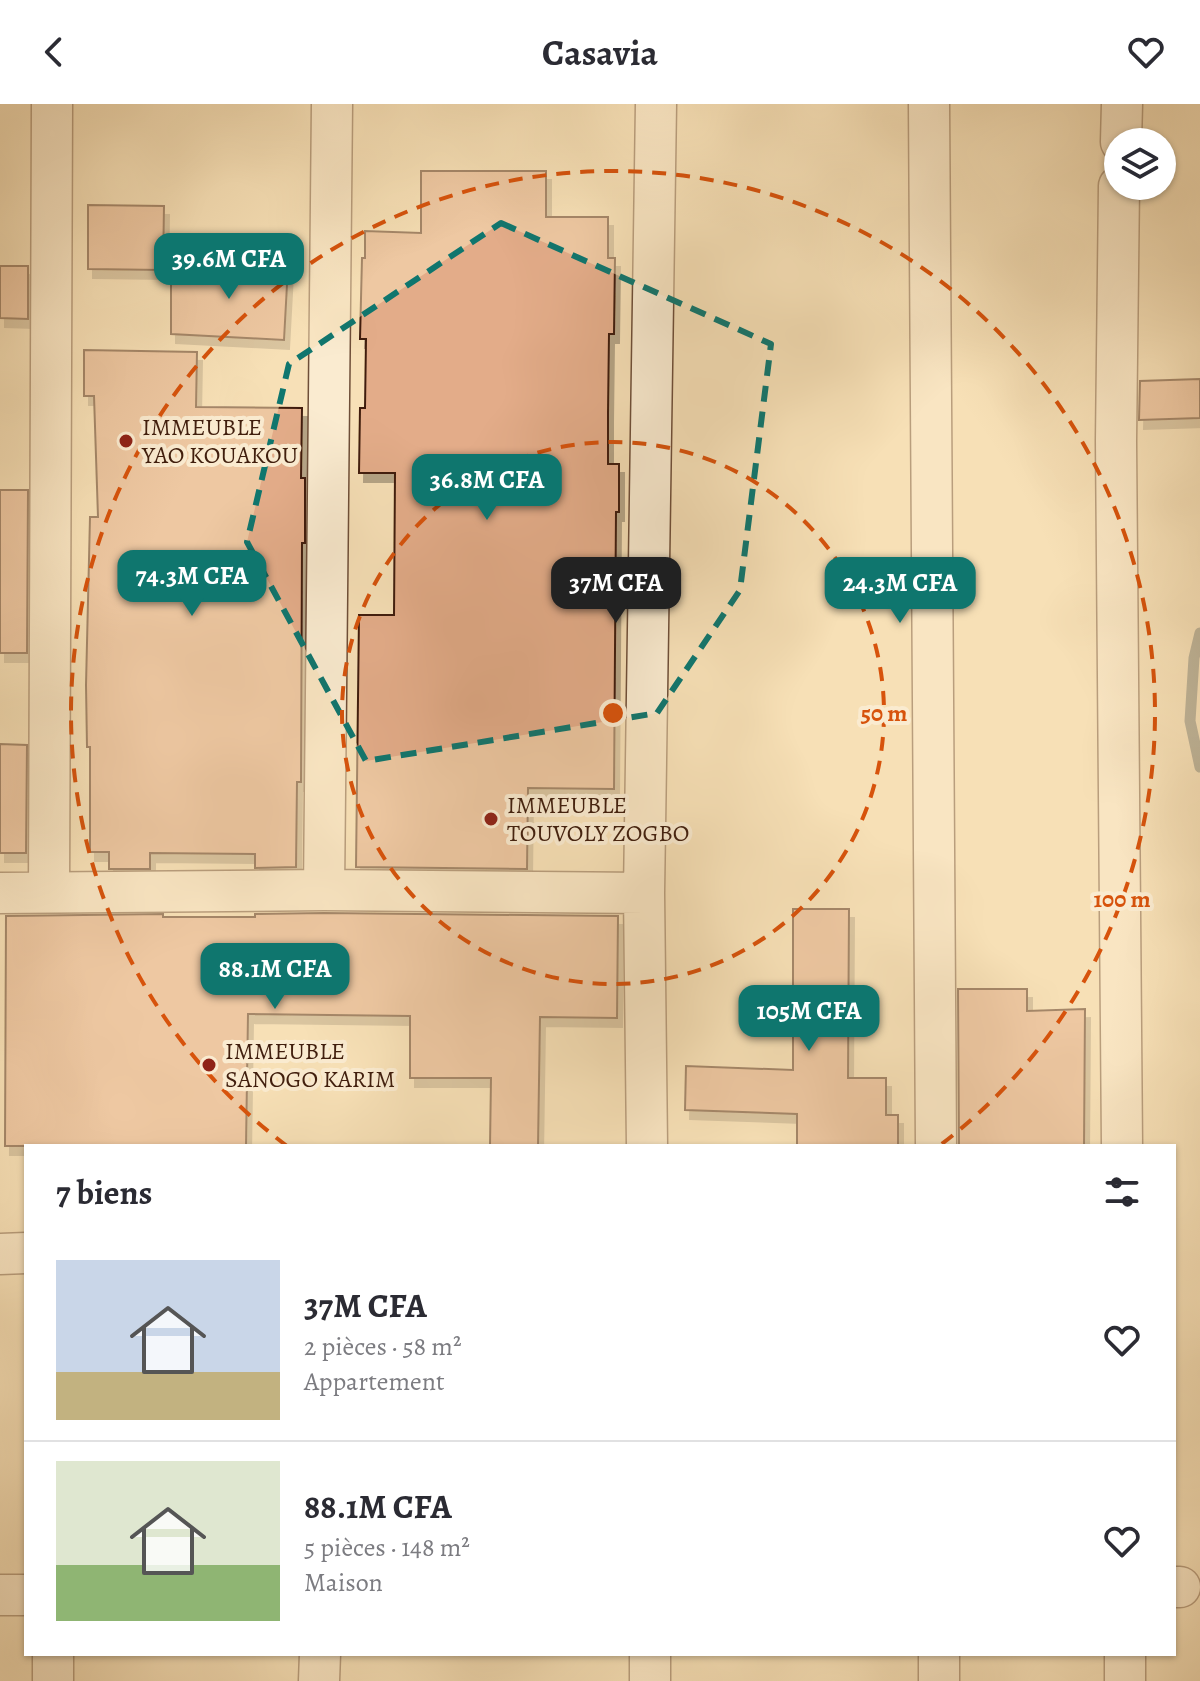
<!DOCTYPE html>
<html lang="fr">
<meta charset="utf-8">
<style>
body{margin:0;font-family:Alegreya,serif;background:#f2f2f3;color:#2b2b33;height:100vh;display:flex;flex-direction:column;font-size:30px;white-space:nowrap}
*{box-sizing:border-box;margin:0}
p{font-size:26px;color:#7c7c81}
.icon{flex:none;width:44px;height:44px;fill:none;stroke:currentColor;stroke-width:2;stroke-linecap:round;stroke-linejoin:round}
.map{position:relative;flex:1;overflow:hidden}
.sheet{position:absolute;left:24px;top:1040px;width:1152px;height:512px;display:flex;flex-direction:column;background:#fff;border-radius:0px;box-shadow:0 2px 6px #0004}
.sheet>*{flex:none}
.tools{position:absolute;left:1104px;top:24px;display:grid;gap:16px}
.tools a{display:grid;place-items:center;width:72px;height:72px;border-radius:50%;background:#fff;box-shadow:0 2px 6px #0004;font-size:40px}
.price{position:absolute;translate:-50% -68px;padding:0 18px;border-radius:16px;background:#0f766e;color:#fff;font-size:26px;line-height:52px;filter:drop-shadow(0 2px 4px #0008)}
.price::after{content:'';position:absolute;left:50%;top:48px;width:24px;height:18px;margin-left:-12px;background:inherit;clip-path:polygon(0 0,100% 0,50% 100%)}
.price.current{background:#222;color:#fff}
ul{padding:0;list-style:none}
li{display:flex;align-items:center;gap:24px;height:200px;padding:0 32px}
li+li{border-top:2px solid #e1e1e2}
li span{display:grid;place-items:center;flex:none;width:224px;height:160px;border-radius:0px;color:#555}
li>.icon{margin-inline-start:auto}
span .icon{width:96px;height:96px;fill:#fffc;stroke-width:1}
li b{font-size:34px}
h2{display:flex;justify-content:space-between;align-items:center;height:96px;padding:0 32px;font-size:34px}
header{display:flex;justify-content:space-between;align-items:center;height:104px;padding:0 32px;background:#fff;font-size:36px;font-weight:600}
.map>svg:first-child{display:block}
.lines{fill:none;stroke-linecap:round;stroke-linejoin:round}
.stream{stroke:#797c72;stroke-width:11}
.building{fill:#e3ac89;stroke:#401e0d;stroke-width:2;filter:url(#shadow)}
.street-casing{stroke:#6e4e38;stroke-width:43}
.street{stroke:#faebd0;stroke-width:40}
.marked{fill:none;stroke:#0f766e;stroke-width:6;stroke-dasharray:16 10;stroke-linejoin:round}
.ring{fill:none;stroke:#d7530c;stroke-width:4;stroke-dasharray:14 10}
.poi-dot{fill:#8f2418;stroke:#faebd0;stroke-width:3}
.labels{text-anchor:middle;stroke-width:8;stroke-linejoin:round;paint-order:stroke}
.poi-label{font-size:24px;fill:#401e0d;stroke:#faebd0;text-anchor:start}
.centre{fill:#d7530c;stroke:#faebd0;stroke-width:4}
.ring-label{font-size:24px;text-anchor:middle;font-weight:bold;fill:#d7530c;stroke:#faebd0;stroke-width:8;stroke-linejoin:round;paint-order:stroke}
</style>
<header><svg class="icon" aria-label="back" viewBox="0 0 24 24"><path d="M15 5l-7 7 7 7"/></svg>Casavia<svg class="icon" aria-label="heart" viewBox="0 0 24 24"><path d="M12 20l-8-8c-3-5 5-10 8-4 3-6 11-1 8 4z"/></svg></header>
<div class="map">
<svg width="1200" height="1577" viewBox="0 0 1200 1577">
<defs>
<filter id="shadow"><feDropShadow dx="5" dy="9" stdDeviation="0" flood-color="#0004"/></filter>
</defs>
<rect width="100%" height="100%" fill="#f7e0b7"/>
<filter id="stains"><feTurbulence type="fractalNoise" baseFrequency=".0025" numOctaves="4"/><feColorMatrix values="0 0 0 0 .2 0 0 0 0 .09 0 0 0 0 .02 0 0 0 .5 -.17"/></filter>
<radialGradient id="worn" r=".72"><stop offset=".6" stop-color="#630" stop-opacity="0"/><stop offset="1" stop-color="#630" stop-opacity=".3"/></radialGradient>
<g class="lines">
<!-- stream -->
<path class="stream" d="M1200 529 1194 554 1190 617 1200 663"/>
</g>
<!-- building -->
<path class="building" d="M421 67H546V113H608V154H615L614 230H609L608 309V360H619V408H616L614 685 528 684 527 765 356 763 359 511H394L395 369H359L360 304H365L366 235H360L362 154H365V127L421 129Z
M88 101 164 102 163 166 88 165Z
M0 162H28V215L0 214Z
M171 162H288L284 236 171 230Z
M84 246 197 248 196 303 302 304 301 374H305V439H302L301 678H297L296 763 255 764V750L150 749V765H109V748H90V643H87L86 581 90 413H98L94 292H84Z
M1200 275V314L1139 316 1140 277Z
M0 386H28L27 549H0Z
M0 640 27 641 26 749H0Z
M793 805H849L848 974H886V1011H898V1042H797V1010L685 1006 686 962 793 966Z
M324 809 618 812 617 914 540 913 538 1042H490L491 974H410V912L248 910 246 1042H5L6 812 163 810V813H255V810Z
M958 885H1027V907L1085 905 1084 1042H959Z"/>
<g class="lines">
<defs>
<path id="street" d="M929 0 936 1042
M1121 38 1122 0
M1119 82 1116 337 1122 1042
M324 786 332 0
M49 788 52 0
M0 789 324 786 644 789
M647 1042 644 789 656 0
M0 1150 26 1149
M1174 1483H1180
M0 1491H26
M939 1550V1577
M1125 1550V1577
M53 1577V1550
M319 1577 320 1550
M650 1577V1550"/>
</defs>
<!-- street casing -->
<use href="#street" class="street-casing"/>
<!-- street -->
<use href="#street" class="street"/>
</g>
<!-- marked area -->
<path d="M0 0H1200V1577H0ZM501 119 771 240 740 486 657 609 366 657 247 438 289 260Z" fill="#f7e0b7" fill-opacity=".55" fill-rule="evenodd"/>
<path class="marked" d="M501 119 771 240 740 486 657 609 366 657 247 438 289 260Z"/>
<!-- distance rings -->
<g class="ring">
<circle cx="613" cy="609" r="271"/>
<path d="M287 1042A542 542 0 1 1 939 1042"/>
</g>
<!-- markers -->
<g class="poi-dot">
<circle cx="126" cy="337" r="8"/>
<circle cx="491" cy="715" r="8"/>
<circle cx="209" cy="961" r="8"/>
</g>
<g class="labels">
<!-- poi labels -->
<g class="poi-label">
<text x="142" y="331">IMMEUBLE<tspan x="142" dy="28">YAO KOUAKOU</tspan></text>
<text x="507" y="709">IMMEUBLE<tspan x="507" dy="28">TOUVOLY ZOGBO</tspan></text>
<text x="225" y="955">IMMEUBLE<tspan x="225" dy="28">SANOGO KARIM</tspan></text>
</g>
</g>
<circle cx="613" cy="609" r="12" class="centre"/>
<g class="ring-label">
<text x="884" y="617">50 m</text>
<text x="1122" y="803">100 m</text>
</g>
<rect width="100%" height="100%" filter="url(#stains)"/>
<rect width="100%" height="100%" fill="url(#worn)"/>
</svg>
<div class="tools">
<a><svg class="icon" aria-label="layers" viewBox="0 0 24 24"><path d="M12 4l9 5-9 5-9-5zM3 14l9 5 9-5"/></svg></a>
</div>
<b class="price" style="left:229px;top:197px">39.6M CFA</b>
<b class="price" style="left:487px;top:418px">36.8M CFA</b>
<b class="price" style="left:192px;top:514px">74.3M CFA</b>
<b class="price current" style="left:616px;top:521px">37M CFA</b>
<b class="price" style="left:900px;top:521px">24.3M CFA</b>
<b class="price" style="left:275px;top:907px">88.1M CFA</b>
<b class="price" style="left:809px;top:949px">105M CFA</b>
<section class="sheet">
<h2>7 biens<svg class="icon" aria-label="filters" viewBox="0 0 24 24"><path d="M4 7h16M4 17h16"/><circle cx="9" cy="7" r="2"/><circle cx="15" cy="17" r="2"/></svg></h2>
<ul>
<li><span style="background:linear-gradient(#c9d6e8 70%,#c2b280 0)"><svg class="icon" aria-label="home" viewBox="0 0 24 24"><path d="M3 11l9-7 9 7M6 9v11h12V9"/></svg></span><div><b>37M CFA</b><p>2 pièces · 58 m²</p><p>Appartement</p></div><svg class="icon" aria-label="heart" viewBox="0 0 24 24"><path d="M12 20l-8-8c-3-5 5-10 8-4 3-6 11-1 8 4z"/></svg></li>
<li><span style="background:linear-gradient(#dfe7d0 65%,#8fb573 0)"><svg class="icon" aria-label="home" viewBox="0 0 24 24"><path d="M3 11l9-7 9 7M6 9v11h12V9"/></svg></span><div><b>88.1M CFA</b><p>5 pièces · 148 m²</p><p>Maison</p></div><svg class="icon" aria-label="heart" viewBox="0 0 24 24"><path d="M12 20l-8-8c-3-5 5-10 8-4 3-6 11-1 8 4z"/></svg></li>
</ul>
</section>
</div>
